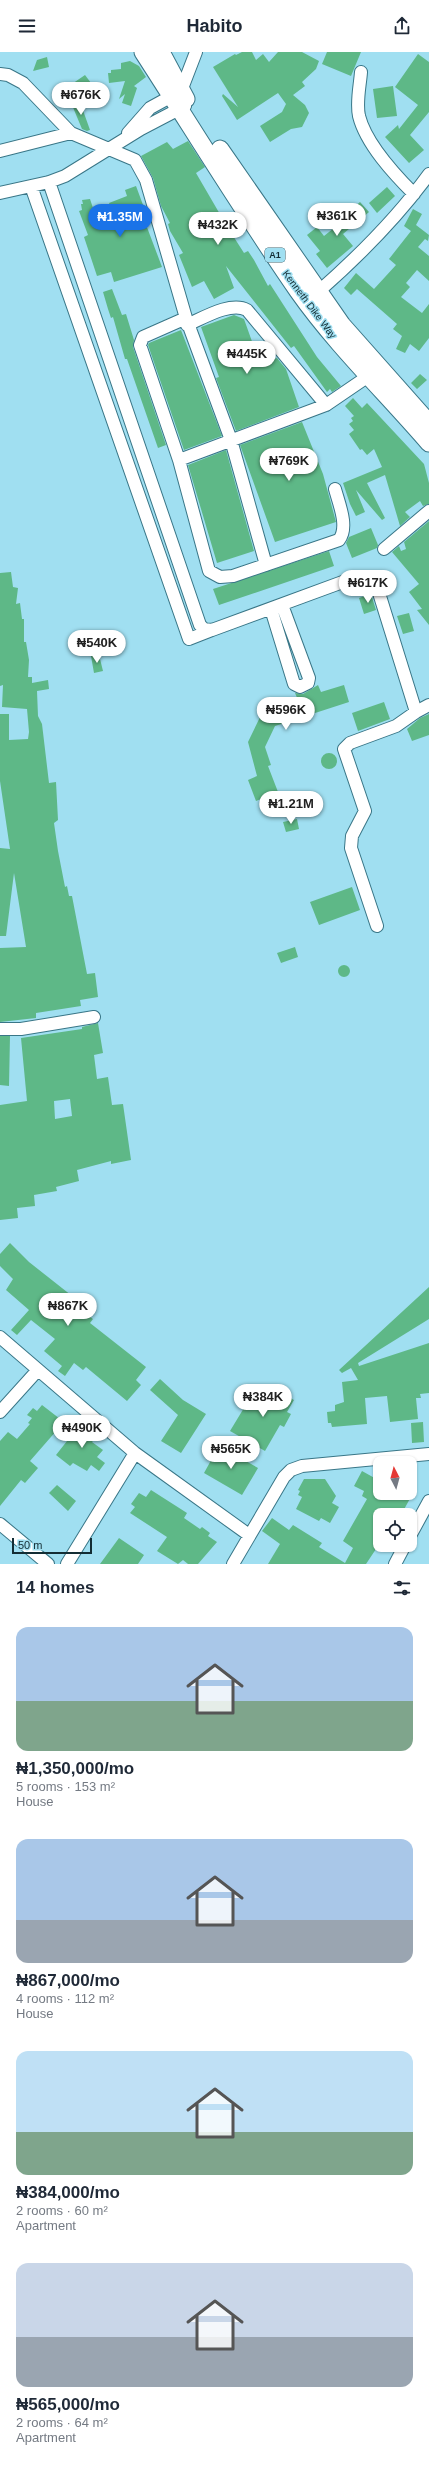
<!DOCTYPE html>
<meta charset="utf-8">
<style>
body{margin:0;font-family:Helvetica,sans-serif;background:#f2f2f3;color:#1f2937;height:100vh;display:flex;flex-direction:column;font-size:15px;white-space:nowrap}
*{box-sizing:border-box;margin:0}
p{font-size:13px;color:#747a83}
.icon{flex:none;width:22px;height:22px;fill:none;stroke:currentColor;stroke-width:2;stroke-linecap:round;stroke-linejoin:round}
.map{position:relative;height:1512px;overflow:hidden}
.sheet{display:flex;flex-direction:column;background:#fff;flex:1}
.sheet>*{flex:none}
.needle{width:26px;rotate:354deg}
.buttons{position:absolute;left:373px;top:1404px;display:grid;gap:8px}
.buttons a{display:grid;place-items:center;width:44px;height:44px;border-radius:8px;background:#fff;box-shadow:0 1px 3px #0004;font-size:20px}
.scale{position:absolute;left:12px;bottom:10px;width:80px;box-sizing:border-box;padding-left:4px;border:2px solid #132d34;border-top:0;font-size:11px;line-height:14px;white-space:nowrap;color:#132d34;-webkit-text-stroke:3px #a0dff1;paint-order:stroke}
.price{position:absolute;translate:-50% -34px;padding:0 9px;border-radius:14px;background:#fff;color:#222;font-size:13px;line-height:26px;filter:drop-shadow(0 1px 2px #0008)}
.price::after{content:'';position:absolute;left:50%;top:24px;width:12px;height:9px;margin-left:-6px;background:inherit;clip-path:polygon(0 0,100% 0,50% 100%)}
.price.selected{background:#1a73e8;color:#fff}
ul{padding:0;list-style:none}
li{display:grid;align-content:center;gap:8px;height:212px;padding:0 16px}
li span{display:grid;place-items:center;height:124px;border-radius:12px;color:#555}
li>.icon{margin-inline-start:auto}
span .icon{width:72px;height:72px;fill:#fffc;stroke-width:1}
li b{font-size:17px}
h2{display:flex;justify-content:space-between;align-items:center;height:48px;padding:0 16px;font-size:17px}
header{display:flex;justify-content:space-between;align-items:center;height:52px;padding:0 16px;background:#fff;font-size:18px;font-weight:600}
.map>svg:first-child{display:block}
.building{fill:#5eb887;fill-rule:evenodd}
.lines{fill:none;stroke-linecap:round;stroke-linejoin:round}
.minor-casing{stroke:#397687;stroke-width:14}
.highway-casing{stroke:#397687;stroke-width:19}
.minor{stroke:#fff;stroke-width:12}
.highway{stroke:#fff;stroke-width:17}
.labels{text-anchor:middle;stroke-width:3;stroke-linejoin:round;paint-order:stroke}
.shield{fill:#a0dff1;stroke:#3d626d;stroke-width:1}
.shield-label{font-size:9px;font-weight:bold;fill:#132d34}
.street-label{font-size:10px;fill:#132d34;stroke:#a0dff1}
</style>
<header><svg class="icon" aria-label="menu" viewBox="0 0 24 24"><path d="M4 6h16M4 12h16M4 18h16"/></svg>Habito<svg class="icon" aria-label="share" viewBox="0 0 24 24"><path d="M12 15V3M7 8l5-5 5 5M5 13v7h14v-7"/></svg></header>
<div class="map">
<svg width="429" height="1512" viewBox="0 0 429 1512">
<rect width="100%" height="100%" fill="#a0dff1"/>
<!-- building -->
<path class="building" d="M242 0H252L256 8 263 2 269 10 278 0H302L319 9 316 17 302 30 305 34 293 43 305 53 309 61 302 75 291 77 270 90 260 74 282 60 286 52 278 41 237 68 222 44 223 42 238 55 213 15 235 2 236 3Z
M327 0H361L351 24 322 12Z
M418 2 429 10V60L410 83 424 98 409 111 385 85 398 73 399 77 418 53 395 35Z
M47 5 49 15 33 19 37 8Z
M130 9 139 14 146 25 134 34 137 36 131 54 122 51 125 42 119 47 125 29 109 31 108 21H111V18L121 17V11Z
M85 23 91 31 66 36Z
M393 34 397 64 377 66 373 37Z
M80 50 90 78 87 79 82 77 72 53Z
M188 89 205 115 196 121 228 176 244 201 248 199 254 208 268 234 270 232 317 305 341 334 332 340 330 337 327 340 294 294 291 296 226 214 234 236 214 247 204 229 192 235 179 203 183 201 170 179 168 172 170 171 161 154 153 126 141 104 167 90 173 97Z
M136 134 146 161 142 162 162 215 114 230 111 220 97 224 84 185 88 183 79 159 82 158 81 152H83L82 148 90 147 95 162 111 156 109 151 127 144 125 138Z
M387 135 395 144 377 161 369 151Z
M360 150 369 160 343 182 353 194 327 216 316 202 320 199 307 183 317 175 324 184 339 172 337 170Z
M413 157 422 162 416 173 429 183 428 189 425 187 418 195 429 204V229L417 218 406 231 410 235 401 245 422 261 429 252V286L419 299 410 292 405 301 396 297 402 284 393 277 397 272 357 237 351 243 344 236 356 221 374 237 396 213 389 207 411 179 404 174Z
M112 237 122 263 126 262 134 288 133 295 166 393 158 396 127 307H125L113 265 111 266 108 257 103 240Z
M234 263 244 267 260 312 277 306 286 317 299 355 236 379 216 326 219 325 201 275Z
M181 278 222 384 184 398 148 293 149 291Z
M420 322 427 328 417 337 411 331Z
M353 346 362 356 367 351 424 412 429 431V452L423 454 420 449 405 460 410 465 400 474 385 423 367 431 385 466 382 468 356 438 365 460 356 464 350 452 343 431 382 415 374 397 367 403 362 397 360 398 349 382 354 378 349 372 353 369 351 366 354 364 345 354Z
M302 370 323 422 336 470 275 490 240 393Z
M226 398 254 499 217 511 188 413Z
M429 469V573L417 558 422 557 409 540 419 532 392 500 399 494 401 499 406 497 404 490Z
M371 476 378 493 377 496 352 506 346 491 349 485Z
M329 499 334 514 219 553 213 537Z
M11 520 13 535 18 536 16 552 20 551 22 567H24V590H26L29 608 28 625H32V631L48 628 49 637 37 639 38 664 42 672 49 731 56 730 58 768 54 771 58 799 65 835 67 834 69 844H72L87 922 95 921 98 945 80 948 81 954 36 961V966L0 970V896L26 895 14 821 6 884H0V796L10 797 0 729V662H9V688L28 687 29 680 27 657 2 655 3 633 0 634V521Z
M371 542 376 558 364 562 359 546Z
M409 561 414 579 403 582 397 564Z
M99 603 103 619 94 621 91 604Z
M318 633 321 640 344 633 349 650 275 674 265 695 271 713 268 714 278 740 256 749 248 728 257 724 248 690 263 659 298 648 295 641 303 642Z
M384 650 390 667 358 679 352 661Z
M429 662V683L412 689 407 677 420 666Z
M321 709a8 8 0 1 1 16 0a8 8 0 1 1-16 0Z
M297 767 299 777 286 780 283 770Z
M352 835 360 858 319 873 310 850Z
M295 895 298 905 281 911 277 901Z
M338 919a6 6 0 1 1 12 0a6 6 0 1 1-12 0Z
M98 971 103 1001 94 1003 97 1027 108 1025 112 1053 123 1052 131 1108 111 1112V1109L77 1118 79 1129 56 1135 57 1139 34 1143 35 1154 17 1156 18 1166 0 1168V1053L27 1049 21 986 82 977V975ZM70 1047 72 1064 55 1067 54 1049Z
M0 984H10L9 1034 0 1033Z
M10 1191 29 1210 81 1251 77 1255 93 1267 90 1271 146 1315 136 1328 141 1333 127 1349 86 1315 83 1318 74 1311 65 1324 58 1319 62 1314 44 1299 55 1287 31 1268 17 1283 11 1278 29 1258 6 1238 13 1227 0 1214V1202Z
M429 1235V1267L358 1311 359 1314 429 1291V1341L420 1342 421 1346H416L418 1367 390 1370 387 1344 365 1346 367 1372 332 1375 331 1371H328L327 1360 335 1359V1353L344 1350 342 1330 358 1328 351 1316 342 1321 339 1318Z
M160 1327 183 1348 206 1362 181 1401 161 1389 178 1363 150 1338Z
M261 1336 275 1344 277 1339 294 1348 287 1360 291 1362 284 1375 280 1373 265 1399 230 1379 253 1341 257 1343Z
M42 1353 64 1370 30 1409 38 1416 25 1431 21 1428 0 1454V1389L8 1380 17 1387 30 1372 28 1371 32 1366 27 1363 33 1356 37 1359Z
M82 1370 98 1383 92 1390 103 1398 97 1405 105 1411 99 1419 91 1413 87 1419 73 1411 70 1414 56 1403Z
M423 1370 424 1390 412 1391 411 1371Z
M219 1394 258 1416 242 1443 204 1421Z
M362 1419 380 1429V1441H413L401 1463H391L380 1457V1491L366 1512H268L280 1492 262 1479 272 1466 289 1478 293 1473 322 1491 319 1495 345 1511 353 1496 343 1489 367 1447 362 1444 364 1439 354 1434Z
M304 1427H325L336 1444 332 1451 339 1455 330 1471 321 1466 319 1469 296 1457 302 1445 298 1443 300 1439 298 1438Z
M57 1433 76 1449 68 1459 49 1441Z
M151 1438 187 1461 184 1466 200 1477 202 1475 210 1481 208 1484 217 1490 198 1512H188L183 1508 178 1512 157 1499 167 1485 130 1461 135 1455 131 1452 139 1441 146 1445Z
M119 1486 144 1503 138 1512H100Z"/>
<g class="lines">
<defs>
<path id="minor" d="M361 20C360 34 356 50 359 64 366 92 394 122 414 142
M0 22 8 23 23 31 71 81 135 108 146 128 186 266 143 285 140 293 179 408 326 353 370 323
M128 81 150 56 181 39 196 0
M0 99 71 81
M49 130 200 573 204 577 212 578 348 528 365 525 374 530 379 541 416 660 429 653
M31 134 189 587 212 578
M0 141 49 130 65 124 141 77 185 54
M318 240C359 204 397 166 429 122
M186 266 231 388 266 513
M187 273C203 266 231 249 247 258L326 353
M179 408 209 519 220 525 233 524 339 488C349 475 339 452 335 437
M384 497 429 459
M271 557 294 632 300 635 308 631 309 626 282 553
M377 874 351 796 352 784 365 759 344 697 350 691 396 674 416 660
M0 977H21L94 965
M0 1285 135 1401 249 1483
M0 1360 37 1319
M0 1472 48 1512
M410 1484 429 1449
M67 1512 135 1401
M233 1512 284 1425 291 1418 302 1414 429 1402
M395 1512 405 1493"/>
<path id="highway" d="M143 0C194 79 244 161 298 239 336 293 386 341 429 391
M161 0 186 47
M220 97 342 273 429 371"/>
</defs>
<!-- minor casing -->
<use href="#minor" class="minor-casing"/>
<!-- highway casing -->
<use href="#highway" class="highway-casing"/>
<!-- minor -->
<use href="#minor" class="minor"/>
<!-- highway -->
<use href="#highway" class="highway"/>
</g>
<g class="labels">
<!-- shield labels -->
<rect class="shield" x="265" y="196" width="20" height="14" rx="3"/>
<g class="shield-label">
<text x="275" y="206">A1</text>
</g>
<!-- street labels -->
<g class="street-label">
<text transform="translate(310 252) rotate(53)" y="4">Kenneth Dike Way</text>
</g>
</g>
</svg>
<div class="buttons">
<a><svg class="needle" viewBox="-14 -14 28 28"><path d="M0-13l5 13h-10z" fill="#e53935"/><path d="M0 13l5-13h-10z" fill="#747a83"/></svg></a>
<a><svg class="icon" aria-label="locate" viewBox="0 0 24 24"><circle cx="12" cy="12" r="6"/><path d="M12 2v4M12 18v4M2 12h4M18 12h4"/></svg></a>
</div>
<div class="scale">50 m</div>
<b class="price" style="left:81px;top:64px">₦676K</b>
<b class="price" style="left:337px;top:185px">₦361K</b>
<b class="price selected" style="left:120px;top:186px">₦1.35M</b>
<b class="price" style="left:218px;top:194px">₦432K</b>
<b class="price" style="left:247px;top:323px">₦445K</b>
<b class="price" style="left:289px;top:430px">₦769K</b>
<b class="price" style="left:368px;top:552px">₦617K</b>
<b class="price" style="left:97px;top:612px">₦540K</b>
<b class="price" style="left:286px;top:679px">₦596K</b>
<b class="price" style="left:291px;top:773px">₦1.21M</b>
<b class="price" style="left:68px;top:1275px">₦867K</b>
<b class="price" style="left:263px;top:1366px">₦384K</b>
<b class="price" style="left:82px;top:1397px">₦490K</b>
<b class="price" style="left:231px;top:1418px">₦565K</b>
</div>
<section class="sheet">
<h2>14 homes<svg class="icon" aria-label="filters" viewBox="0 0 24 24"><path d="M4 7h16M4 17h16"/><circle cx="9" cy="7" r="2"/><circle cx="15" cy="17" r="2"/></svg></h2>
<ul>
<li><span style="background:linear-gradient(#a9c7e8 60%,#7fa58c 0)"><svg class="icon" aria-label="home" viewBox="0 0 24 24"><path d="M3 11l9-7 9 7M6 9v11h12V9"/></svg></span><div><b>₦1,350,000/mo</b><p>5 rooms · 153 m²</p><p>House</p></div></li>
<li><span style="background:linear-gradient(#a9c7e8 65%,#9aa5b1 0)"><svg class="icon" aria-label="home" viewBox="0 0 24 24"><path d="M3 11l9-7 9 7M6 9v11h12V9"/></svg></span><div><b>₦867,000/mo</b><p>4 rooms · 112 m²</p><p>House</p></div></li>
<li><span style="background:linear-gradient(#bfe0f5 65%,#7fa58c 0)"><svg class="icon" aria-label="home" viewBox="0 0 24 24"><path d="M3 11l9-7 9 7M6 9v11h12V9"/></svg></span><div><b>₦384,000/mo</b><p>2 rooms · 60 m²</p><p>Apartment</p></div></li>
<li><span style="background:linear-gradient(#c9d6e8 60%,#9aa5b1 0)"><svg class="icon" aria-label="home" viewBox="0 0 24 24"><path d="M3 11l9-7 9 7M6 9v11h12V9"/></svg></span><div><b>₦565,000/mo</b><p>2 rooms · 64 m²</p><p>Apartment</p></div></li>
</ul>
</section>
